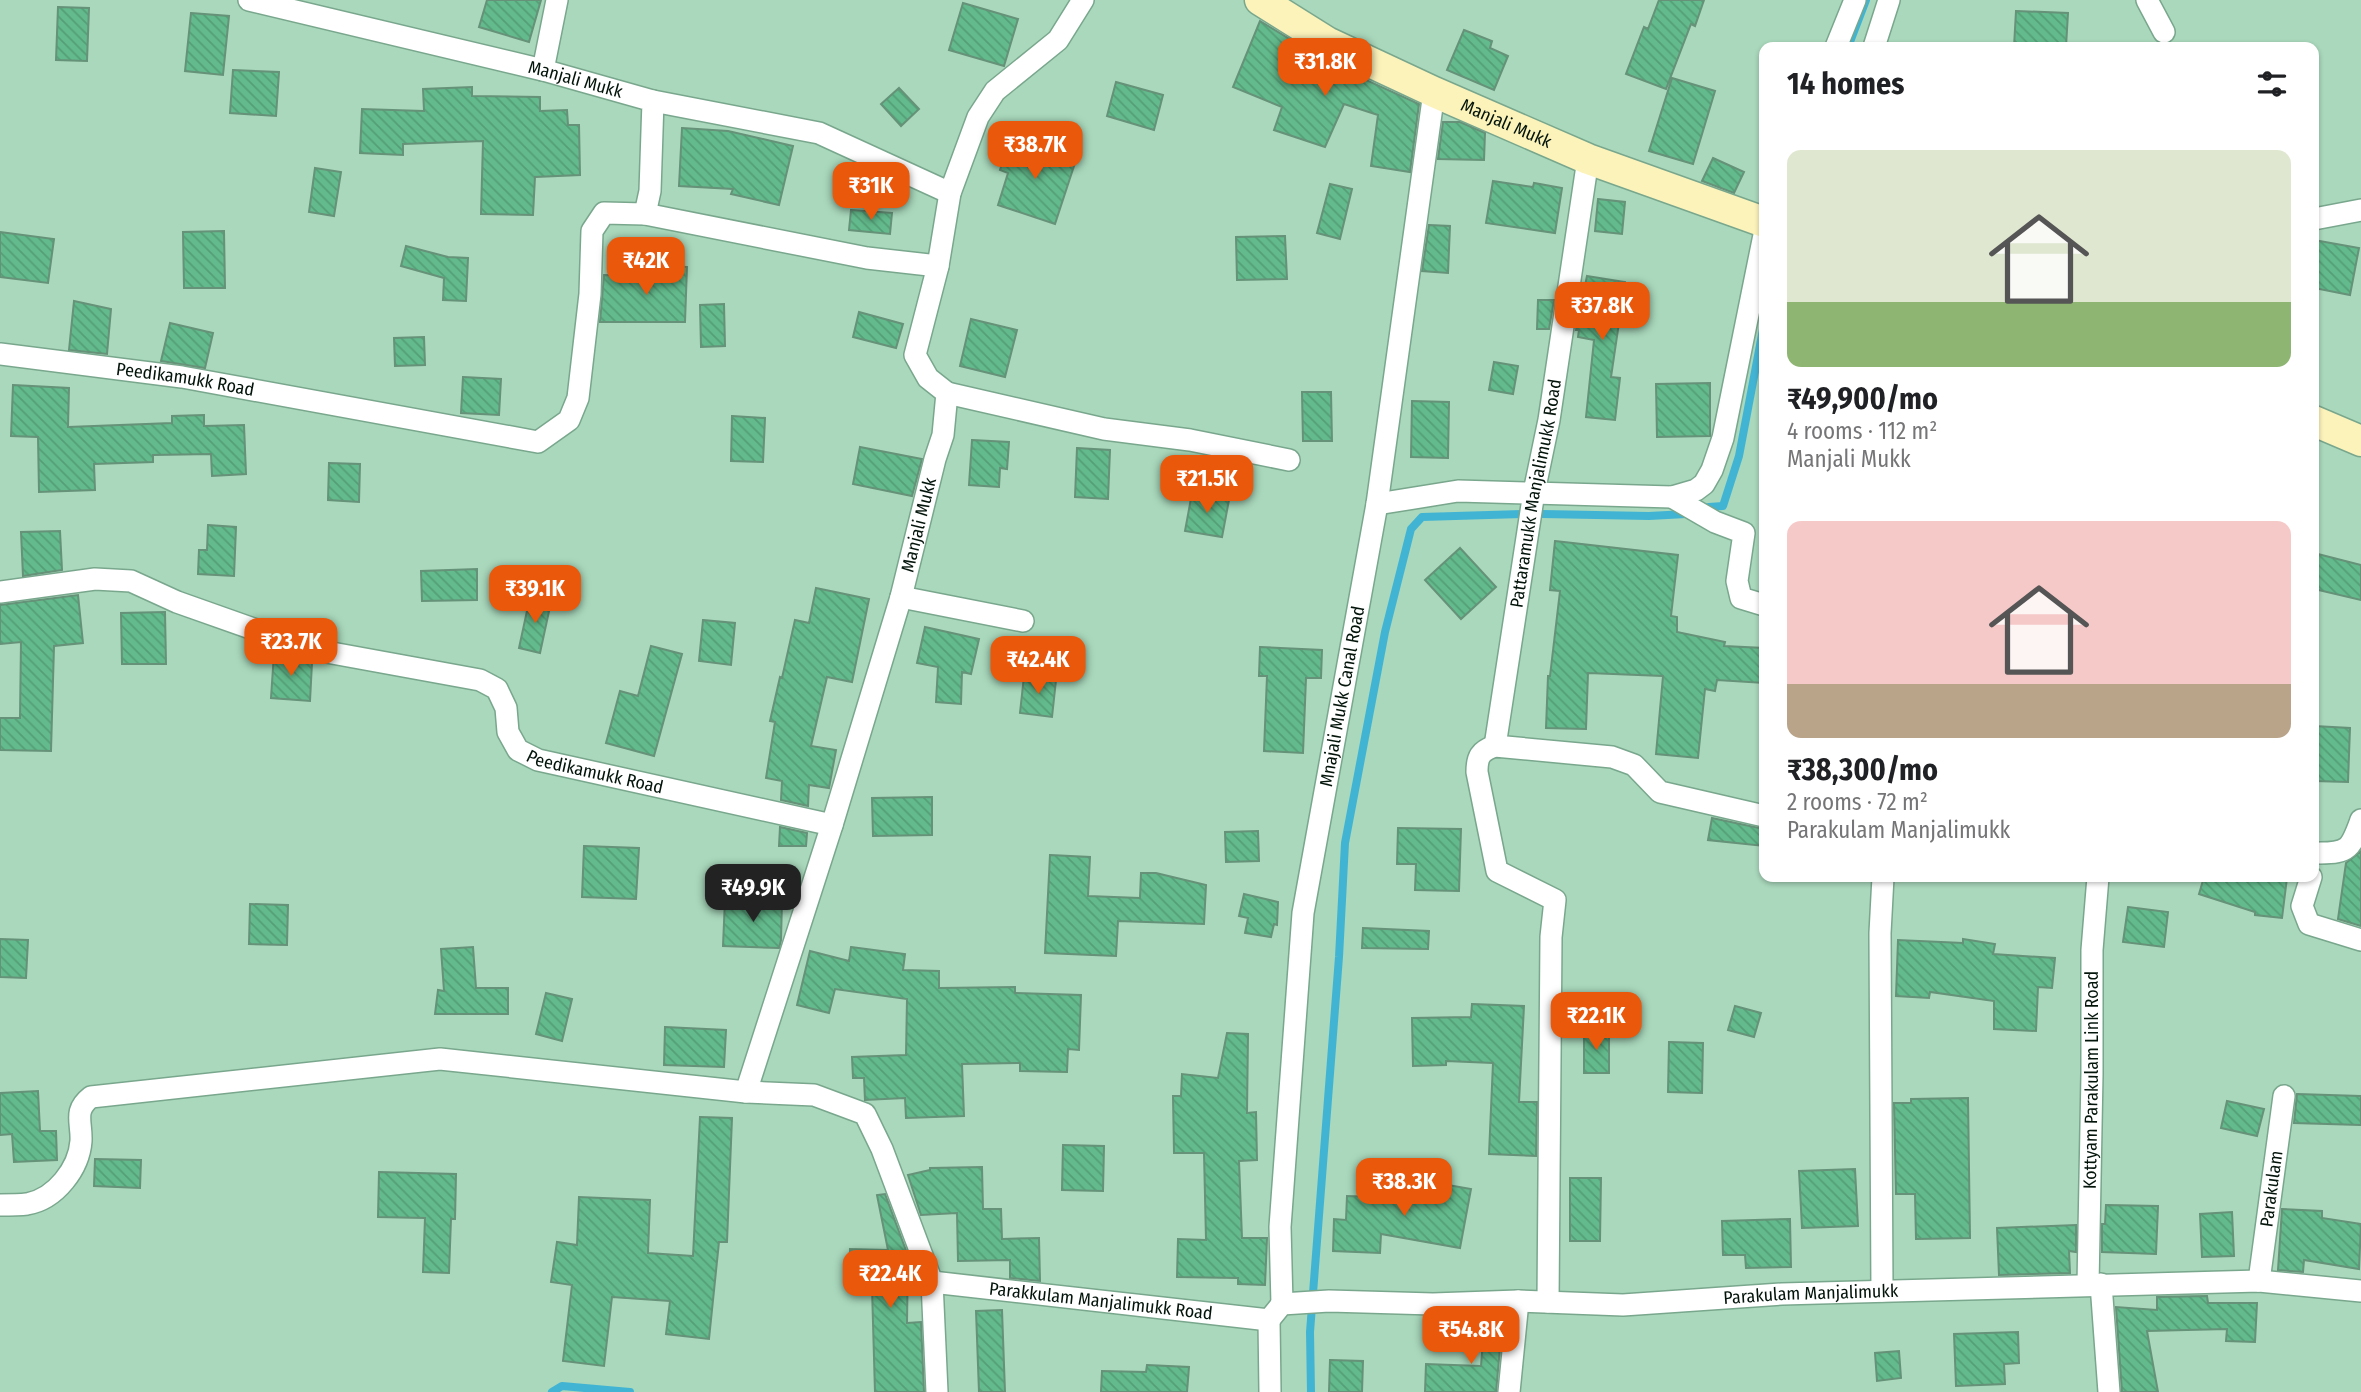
<!DOCTYPE html>
<meta charset="utf-8">
<style>
body{margin:0;font-family:"Fira Sans Condensed",sans-serif;background:#f6f6f6;color:#202124;height:100vh;display:flex;flex-direction:column;font-size:26px;white-space:nowrap}
*{box-sizing:border-box;margin:0}
p{font-size:23px;color:#757577}
.icon{flex:none;width:38px;height:38px;fill:none;stroke:currentColor;stroke-width:2;stroke-linecap:round;stroke-linejoin:round}
.map{position:relative;flex:1;overflow:hidden}
.side{position:absolute;left:1759px;top:42px;width:560px;height:840px;display:flex;flex-direction:column;background:#fff;border-radius:14px;box-shadow:0 2px 5px #0004}
.side>*{flex:none}
.price{position:absolute;translate:-50% -60px;padding:0 16px;border-radius:14px;background:#ea580c;color:#fff;font-size:23px;line-height:46px;filter:drop-shadow(0 2px 4px #0008)}
.price::after{content:'';position:absolute;left:50%;top:42px;width:21px;height:16px;margin-left:-10px;background:inherit;clip-path:polygon(0 0,100% 0,50% 100%)}
.price.on{background:#222;color:#fff}
ul{padding:0;list-style:none}
li{display:grid;align-content:center;gap:14px;height:371px;padding:0 28px}
li span{display:grid;place-items:center;height:217px;border-radius:14px;color:#555}
li>.icon{margin-inline-start:auto}
span .icon{width:126px;height:126px;fill:#fffc;stroke-width:1}
li b{font-size:30px}
h2{display:flex;justify-content:space-between;align-items:center;height:84px;padding:0 28px;font-size:30px}
.map>svg:first-child{display:block}
.lines{fill:none;stroke-linecap:round;stroke-linejoin:round}
.stream{stroke:#42b4d3;stroke-width:8}
.building{fill:url(#building-back-hatch);stroke:#659278;stroke-width:2}
.street-casing{stroke:#79a78d;stroke-width:24}
.secondary-casing{stroke:#79a78d;stroke-width:33}
.street{stroke:#fff;stroke-width:21}
.secondary{stroke:#fcf3bb;stroke-width:30}
.labels{text-anchor:middle;stroke-width:5;stroke-linejoin:round;paint-order:stroke}
.street-label{font-size:18px;fill:#03140b;stroke:#dbf3e4}
</style>
<div class="map">
<svg width="2361" height="1392" viewBox="0 0 2361 1392">
<defs>
<pattern id="building-back-hatch" width="6" height="6" patternUnits="userSpaceOnUse" patternTransform="scale(1.75)"><rect width="6" height="6" fill="#63ba8c"/><path d="M-1 5l2 2M0 0l6 6M5-1l2 2" fill="none" stroke="#549f77"/></pattern>
</defs>
<rect width="100%" height="100%" fill="#a9d8bc"/>
<g class="lines">
<!-- stream -->
<path class="stream" d="M1848 47 1866 0
M1709 507 1723 506 1739 456 1764 324
M1542 514 1649 516 1686 514
M552 1392 562 1386 630 1392
M1311 1392 1310 1332 1339 957 1345 843 1385 632 1411 529 1422 517 1522 514"/>
</g>
<!-- building -->
<path class="building" d="M487 0H541L529 42 479 27Z
M1659 0H1704L1695 26 1691 24 1666 89 1626 74 1644 27 1648 29Z
M963 3 1018 19 1004 66 949 50Z
M58 7 89 8 87 61 56 60Z
M2016 11 2068 13 2066 47H2014Z
M191 13 229 16 223 75 185 71Z
M1260 21 1301 46 1300 50 1419 104 1410 172 1371 166 1378 115 1344 104 1325 147 1274 130 1282 107 1233 87Z
M1464 30 1492 41 1490 48 1508 56 1494 90 1447 70Z
M233 70 279 72 276 116 230 113Z
M1672 78 1715 91 1693 164 1649 151Z
M1116 82 1163 95 1154 130 1107 116Z
M472 87V96L540 97V111L567 110 568 125H579L580 175 535 177 533 215 481 214 483 141 403 144V155L360 153 362 109 424 111 423 89Z
M899 88 919 109 901 126 881 104Z
M1443 122H1460L1485 133 1484 160 1438 159Z
M682 128 728 131 793 146 779 205 731 194 733 189 679 186Z
M1011 138 1076 160 1055 224 998 205 1008 173 1000 170Z
M1713 158 1744 172 1734 193 1702 181Z
M315 168 341 172 334 216 309 212Z
M1493 181 1533 187 1534 183 1562 188 1555 233 1486 223Z
M1330 184 1352 189 1340 239 1317 233Z
M1598 199 1625 202 1622 234 1595 231Z
M851 210 892 213 890 234 849 230Z
M1429 225 1450 226 1448 273 1422 271Z
M224 231 225 288H184L183 232Z
M0 232 54 239 48 283 0 277Z
M1285 236 1287 279 1237 280 1236 237Z
M2314 240 2359 248 2350 295 2314 288Z
M406 246 448 257 468 258 466 301 443 300 444 278 401 266Z
M653 266 687 267 685 322H600L604 275 653 276Z
M1587 276 1625 282 1611 377 1620 378 1615 420 1586 417 1594 340 1578 337 1579 330H1576Z
M1538 300H1554L1549 329H1537Z
M74 301 111 309 107 354 69 350Z
M724 304 725 346 701 347 700 305Z
M859 312 903 324 896 348 853 337Z
M971 319 1017 330 1005 377 960 366Z
M170 323 213 333 205 368 161 361Z
M424 337 425 365 395 366 394 338Z
M1494 362 1518 366 1513 394 1489 390Z
M463 377 501 379 499 415 461 413Z
M1710 383V436L1657 437 1656 384Z
M13 385 69 388 68 427 172 423V416L204 415V426L244 425 246 474 212 476 211 454 153 455V462L94 464 95 490 39 492 38 437 11 436Z
M1302 392H1331L1332 441H1303Z
M1412 401 1449 402 1448 458 1411 457Z
M732 416 765 418 763 462 731 461Z
M972 440 1009 442 1007 469 1000 468 999 487 969 485Z
M860 447 922 459 912 496 853 484Z
M1077 448 1110 450 1108 499 1075 497Z
M329 463 360 464 359 502 328 500Z
M1192 493 1229 500 1222 537 1185 531Z
M208 525 236 527 234 576 198 574 199 550H207Z
M60 531 62 570 23 576 21 532Z
M1555 541 1678 555 1671 616 1677 617V632L1725 642 1724 646 1764 648V683L1717 680 1715 691 1705 689 1698 758 1656 754 1663 676 1588 673 1586 729 1546 728 1548 676H1550L1560 591 1550 590Z
M1460 548 1496 587 1461 619 1425 580Z
M2314 553 2361 565V600L2314 589Z
M477 569V600L422 601 421 571Z
M816 588 869 599 852 682 827 677 811 746 836 750 829 788 809 785 808 806 781 800 782 781 766 778 775 722 770 721 780 677 782 678 795 620 809 623Z
M78 595 83 643 54 646 51 751 0 750V718H20L21 642 0 644V605Z
M530 597 551 602 540 653 519 648Z
M165 612 166 664H122L121 613Z
M703 620 735 623 731 665 699 661Z
M925 627 979 639 971 674 962 672 961 704 936 702 938 667 917 663Z
M651 646 682 654 654 756 606 743 620 691 638 696Z
M1260 647 1322 650 1321 678H1306L1303 753 1264 751 1267 676H1259Z
M274 653 285 654 312 663 310 701 271 698Z
M1024 676 1056 680 1052 717 1020 713Z
M2314 726 2350 728 2348 782 2314 781Z
M932 797V835L873 836 872 798Z
M1712 818 1764 829V846L1708 840Z
M780 827 807 833 806 846H779Z
M1398 828 1461 829 1459 891 1415 890 1416 864H1397Z
M1258 831 1259 861 1226 862 1225 832Z
M584 846 639 848 636 899 582 897Z
M2361 851V926L2338 919 2346 863Z
M1050 855 1090 857 1088 896 1140 898 1141 873H1156L1206 885 1204 924 1118 921 1116 956 1045 953Z
M2204 877 2287 878 2282 918 2255 915V912L2199 894Z
M1244 894 1278 902 1277 925 1274 924 1271 937 1245 933 1248 918 1239 916Z
M725 899 782 901 781 940 779 948 723 946Z
M250 904 288 905 287 945 249 944Z
M2128 907 2168 912 2164 947 2123 942Z
M1363 928 1429 931 1428 949 1362 948Z
M0 939 28 940 26 978 0 977Z
M1963 939 1995 944 1993 954 2055 958 2052 988 2038 987 2036 1031 1994 1029V1001L1930 992 1929 998 1896 996 1898 940 1963 943Z
M473 947 476 988H508V1014H435L438 990 444 991 441 949Z
M851 947 905 954 903 970 939 971V988L1015 987V993L1081 995 1079 1050 1068 1049 1067 1072 1020 1071V1063L962 1064 964 1116 906 1118 905 1098 865 1100 864 1078H853L852 1057 906 1055 907 999 835 989 829 1013 797 1005 810 951 849 961Z
M546 993 572 999 562 1041 536 1034Z
M1472 1004 1524 1006 1519 1102H1537L1536 1156 1489 1154 1493 1063 1446 1061V1065L1413 1066 1412 1018 1471 1017Z
M1735 1006 1761 1013 1754 1037 1728 1030Z
M665 1027 726 1030 724 1067 664 1065Z
M1584 1031H1609V1073H1584Z
M1227 1033 1248 1034 1247 1113 1256 1112 1257 1160 1239 1161 1242 1238H1267L1265 1285 1238 1284V1278L1177 1277 1178 1239 1206 1240 1204 1153H1174L1173 1096H1181L1182 1074 1218 1078Z
M1669 1042 1703 1043 1702 1093 1668 1092Z
M38 1091 40 1131H56L57 1160 14 1162 12 1134 0 1135V1093Z
M2297 1094 2361 1096V1125L2294 1123Z
M1968 1098 1970 1238 1916 1239 1915 1194H1896L1894 1103H1911V1099Z
M2227 1101 2264 1109 2257 1136 2221 1128Z
M700 1117 732 1118 727 1242H719L709 1339 666 1334 670 1301 612 1297 604 1366 563 1361 572 1285 551 1282 557 1242 577 1245 579 1197 650 1200 648 1253 693 1256Z
M1063 1145 1104 1146 1103 1191 1062 1190Z
M95 1159 141 1160 140 1188 94 1186Z
M982 1167 983 1209H1001L1002 1239 1039 1238 1040 1281 1010 1278V1260L958 1261 957 1213 921 1215 908 1175 930 1170V1168Z
M1855 1169 1858 1226 1802 1228 1799 1171Z
M379 1172 456 1174 455 1219H451L449 1273 423 1272 425 1218 378 1217Z
M1570 1178H1601L1600 1241H1570Z
M1414 1179 1471 1189 1460 1248 1381 1234 1380 1253 1333 1251 1334 1219 1346 1220 1347 1196 1411 1198Z
M885 1194 908 1256 907 1323 921 1322 924 1392H875L872 1288H849L850 1249 888 1250 877 1195Z
M2106 1205 2158 1206 2156 1254 2102 1252V1224H2105Z
M2282 1209 2322 1211V1218L2361 1224 2359 1269 2304 1260 2303 1272 2278 1270Z
M2232 1212 2234 1256 2202 1257 2200 1214Z
M1790 1219 1791 1267 1746 1268 1745 1255H1723L1722 1221Z
M2076 1225V1252L2069 1251 2070 1273 1999 1275 1997 1228Z
M2207 1296 2208 1303H2257L2255 1342 2226 1341 2227 1329 2147 1331 2158 1392H2122L2116 1307 2157 1310V1297Z
M1002 1310 1005 1392H979L976 1311Z
M1485 1315H1503L1496 1392H1425L1426 1364 1481 1366Z
M2018 1332 2019 1363 2004 1364 2005 1384 1956 1386 1954 1334Z
M1899 1351 1901 1378 1877 1381 1875 1353Z
M1330 1360 1363 1361 1362 1392H1329Z
M1147 1365 1189 1367 1187 1392H1101L1102 1371 1146 1372Z"/>
<g class="lines">
<defs>
<g id="street">
<path id="s1" d="M249 0 543 70 653 101 650 191 645 214"/>
<path d="M2147 0 2164 32"/>
<path d="M1836 47 1855 0"/>
<path d="M1874 47 1889 0"/>
<path d="M543 70 557 0"/>
<path d="M653 101 819 133 950 193"/>
<path d="M2314 219 2361 210"/>
<path id="s2" d="M0 354 182 377 538 442 569 420 578 398 590 294 592 231 604 213 645 214 867 258 938 266"/>
<path d="M947 393 1104 429 1190 440 1289 460"/>
<path d="M1672 497 1715 522 1744 533 1737 581 1741 598 1764 605"/>
<path d="M1377 504 1458 491 1672 497 1696 490 1704 484 1712 470 1723 438 1764 235"/>
<path id="s3" d="M0 592 95 579 131 581 177 602 310 649 480 680 497 689 506 708 508 732 518 750 538 760 832 825"/>
<path d="M901 597 1023 621"/>
<path id="s4" d="M1495 746 1534 492 1549 420 1588 159"/>
<path d="M2320 853C2350 853 2351 847 2361 820"/>
<path d="M2311 877 2302 906 2309 924 2361 940"/>
<path id="s5" d="M746 1092 832 825 901 597 935 459 943 435 947 393 928 378 915 355 938 266 950 193 978 117 995 91 1058 40 1083 0"/>
<path d="M0 1205C9 1205 19 1205 27 1204 56 1199 79 1168 81 1141 82 1122 73 1111 91 1097L440 1059 746 1092 814 1095 865 1114 882 1149 932 1282 937 1392"/>
<path id="s6" d="M2259 1281 2284 1096"/>
<path id="s7" d="M932 1282 1269 1320"/>
<path d="M2101 1284 2109 1392"/>
<path id="s8" d="M2088 1285 2092 1074V950L2098 877"/>
<path d="M1882 1291 1880 933 1883 877"/>
<path d="M1548 1302 1551 937 1555 900 1497 871 1477 772C1477 757 1480 751 1495 746L1612 757 1634 765 1660 792 1764 816"/>
<path id="s9" d="M1282 1304 1280 1227 1303 913 1377 504 1434 92"/>
<path id="s10" d="M1269 1320 1282 1304 1329 1301 1433 1304 1518 1301 1623 1305 1782 1294 2259 1281 2361 1291"/>
<path d="M1269 1320 1270 1392"/>
<path d="M1509 1392 1518 1301"/>
</g>
<g id="secondary">
<path id="s11" d="M1260 0 1327 42 1434 92 1588 159 1764 222"/>
<path d="M2314 421 2361 441"/>
</g>
</defs>
<!-- street casing -->
<use href="#street" class="street-casing"/>
<!-- secondary casing -->
<use href="#secondary" class="secondary-casing"/>
<!-- street -->
<use href="#street" class="street"/>
<!-- secondary -->
<use href="#secondary" class="secondary"/>
</g>
<g class="labels">
<!-- street labels -->
<g class="street-label">
<text dy="6" stroke="none"><textPath href="#s1" startOffset="336">Manjali Mukk</textPath></text>
<text dy="6" stroke="none"><textPath href="#s11" startOffset="276">Manjali Mukk</textPath></text>
<text dy="6" stroke="none"><textPath href="#s2" startOffset="187">Peedikamukk Road</textPath></text>
<text dy="6" stroke="none"><textPath href="#s4" startOffset="256">Pattaramukk Manjalimukk Road</textPath></text>
<text dy="6" stroke="none"><textPath href="#s5" startOffset="593">Manjali Mukk</textPath></text>
<text dy="6" stroke="none"><textPath href="#s9" startOffset="612">Mnajali Mukk Canal Road</textPath></text>
<text dy="6" stroke="none"><textPath href="#s3" startOffset="662">Peedikamukk Road</textPath></text>
<text dy="6" stroke="none"><textPath href="#s8" startOffset="205">Kottyam Parakulam Link Road</textPath></text>
<text dy="6" stroke="none"><textPath href="#s6" startOffset="93">Parakulam</textPath></text>
<text dy="6" stroke="none"><textPath href="#s10" startOffset="550">Parakulam Manjalimukk</textPath></text>
<text dy="6" stroke="none"><textPath href="#s7" startOffset="170">Parakkulam Manjalimukk Road</textPath></text>
</g>
</g>
</svg>
<b class="price" style="left:1325px;top:98px">₹31.8K</b>
<b class="price" style="left:1035px;top:181px">₹38.7K</b>
<b class="price" style="left:871px;top:222px">₹31K</b>
<b class="price" style="left:646px;top:297px">₹42K</b>
<b class="price" style="left:1602px;top:342px">₹37.8K</b>
<b class="price" style="left:1207px;top:515px">₹21.5K</b>
<b class="price" style="left:535px;top:625px">₹39.1K</b>
<b class="price" style="left:291px;top:678px">₹23.7K</b>
<b class="price" style="left:1038px;top:696px">₹42.4K</b>
<b class="price on" style="left:753px;top:924px">₹49.9K</b>
<b class="price" style="left:1596px;top:1052px">₹22.1K</b>
<b class="price" style="left:1404px;top:1218px">₹38.3K</b>
<b class="price" style="left:890px;top:1310px">₹22.4K</b>
<b class="price" style="left:1471px;top:1366px">₹54.8K</b>
<section class="side">
<h2>14 homes<svg class="icon" aria-label="filters" viewBox="0 0 24 24"><path d="M4 7h16M4 17h16"/><circle cx="9" cy="7" r="2"/><circle cx="15" cy="17" r="2"/></svg></h2>
<ul>
<li><span style="background:linear-gradient(#dfe7d0 70%,#8fb573 0)"><svg class="icon" aria-label="home" viewBox="0 0 24 24"><path d="M3 11l9-7 9 7M6 9v11h12V9"/></svg></span><div><b>₹49,900/mo</b><p>4 rooms · 112 m²</p><p>Manjali Mukk</p></div></li>
<li><span style="background:linear-gradient(#f6c9c9 75%,#b9a48a 0)"><svg class="icon" aria-label="home" viewBox="0 0 24 24"><path d="M3 11l9-7 9 7M6 9v11h12V9"/></svg></span><div><b>₹38,300/mo</b><p>2 rooms · 72 m²</p><p>Parakulam Manjalimukk</p></div></li>
</ul>
</section>
</div>
